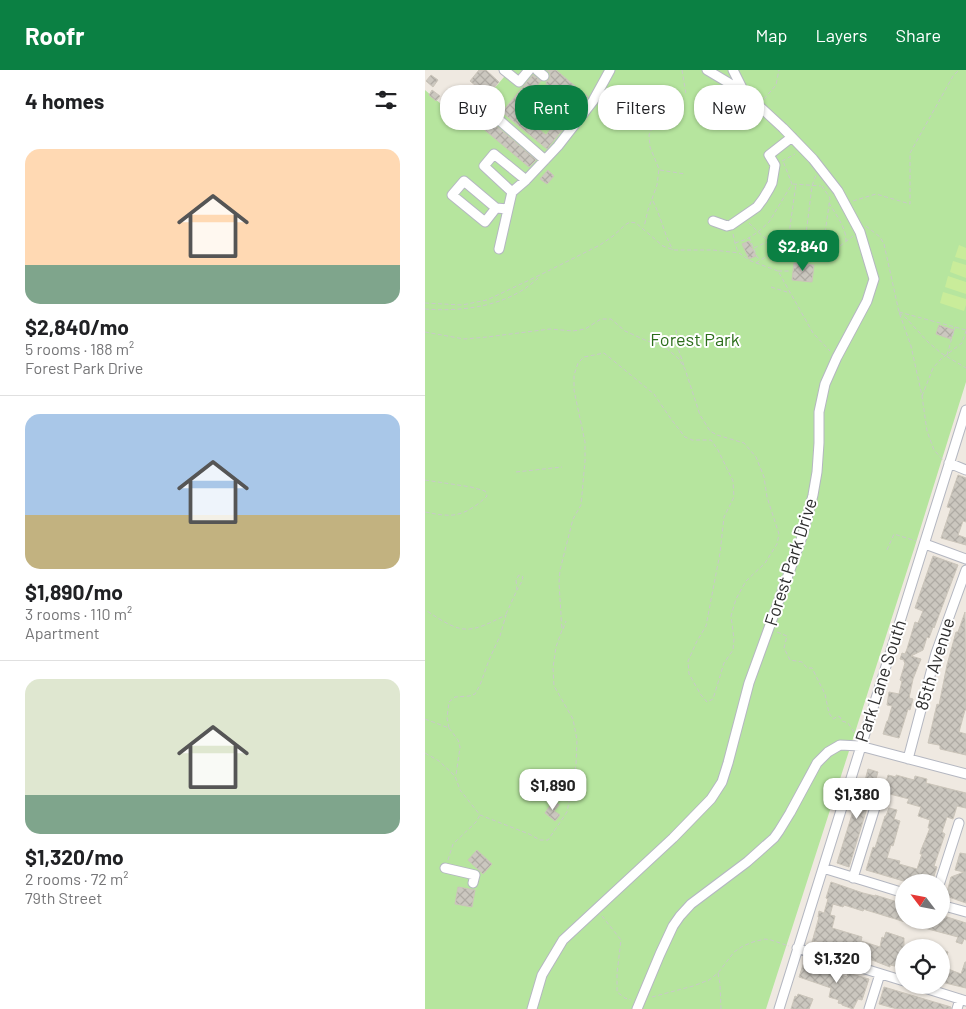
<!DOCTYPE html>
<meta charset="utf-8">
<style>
body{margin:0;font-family:Barlow,sans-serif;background:#f2f2f2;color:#202124;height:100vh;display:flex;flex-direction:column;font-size:19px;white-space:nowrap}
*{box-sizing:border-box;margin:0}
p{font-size:16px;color:#757577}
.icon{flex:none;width:28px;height:28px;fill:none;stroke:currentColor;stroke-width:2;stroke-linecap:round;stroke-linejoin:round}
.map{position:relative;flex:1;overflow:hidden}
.details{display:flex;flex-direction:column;background:#fff;width:425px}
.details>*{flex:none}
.banner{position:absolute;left:15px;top:15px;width:450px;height:45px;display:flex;gap:10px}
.needle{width:32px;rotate:302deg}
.tools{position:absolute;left:470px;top:804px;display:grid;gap:10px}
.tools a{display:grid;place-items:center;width:55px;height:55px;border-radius:50%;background:#fff;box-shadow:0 1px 4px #0004;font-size:25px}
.price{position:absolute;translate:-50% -42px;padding:0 11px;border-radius:10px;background:#fff;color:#222;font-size:16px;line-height:32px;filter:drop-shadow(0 1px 2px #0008)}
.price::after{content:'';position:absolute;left:50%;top:30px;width:15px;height:11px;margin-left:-8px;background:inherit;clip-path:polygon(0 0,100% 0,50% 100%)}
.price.selected{background:#0b8043;color:#fff}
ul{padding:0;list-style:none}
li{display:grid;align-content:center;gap:10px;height:265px;padding:0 25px}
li+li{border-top:1px solid #e0e0e0}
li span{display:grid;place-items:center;height:155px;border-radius:15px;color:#555}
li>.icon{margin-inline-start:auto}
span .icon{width:90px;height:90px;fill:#fffc;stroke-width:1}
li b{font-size:21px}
h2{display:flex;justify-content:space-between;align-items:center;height:60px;padding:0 25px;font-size:21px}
.chip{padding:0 18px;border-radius:20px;background:#fff;box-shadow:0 1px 4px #0004;font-size:18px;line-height:45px}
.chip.selected{background:#0b8043;color:#fff}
header{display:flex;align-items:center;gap:30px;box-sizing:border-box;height:70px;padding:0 25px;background:#0b8043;color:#fff}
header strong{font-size:24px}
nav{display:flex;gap:28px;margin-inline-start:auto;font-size:18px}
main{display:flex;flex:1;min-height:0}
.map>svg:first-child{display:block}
.park{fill:#b6e59e}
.pitch{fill:#c9ec9a}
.building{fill:url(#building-cross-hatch);stroke:#cbc5ba}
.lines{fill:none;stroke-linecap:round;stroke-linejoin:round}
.minor-casing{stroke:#b4b7c1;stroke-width:11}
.path{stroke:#c9c9c9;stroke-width:1;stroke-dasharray:4 2.5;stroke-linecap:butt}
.minor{stroke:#fff;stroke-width:9}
.labels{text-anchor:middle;stroke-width:4;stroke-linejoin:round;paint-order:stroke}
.park-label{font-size:18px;fill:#2c6e1b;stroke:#fff}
.street-label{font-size:18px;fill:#2e2e2e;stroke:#fff}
</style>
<header>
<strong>Roofr</strong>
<nav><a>Map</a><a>Layers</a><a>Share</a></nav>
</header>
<main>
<section class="details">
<h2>4 homes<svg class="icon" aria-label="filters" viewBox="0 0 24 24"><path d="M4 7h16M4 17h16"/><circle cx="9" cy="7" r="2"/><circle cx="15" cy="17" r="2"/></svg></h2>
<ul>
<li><span style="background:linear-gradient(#ffd9b3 75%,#7fa58c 0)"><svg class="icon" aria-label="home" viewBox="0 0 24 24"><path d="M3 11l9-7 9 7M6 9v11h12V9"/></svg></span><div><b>$2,840/mo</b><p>5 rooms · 188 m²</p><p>Forest Park Drive</p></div></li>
<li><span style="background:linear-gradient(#a9c7e8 65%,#c2b280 0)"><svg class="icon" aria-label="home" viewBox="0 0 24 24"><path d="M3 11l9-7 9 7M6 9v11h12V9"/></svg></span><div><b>$1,890/mo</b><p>3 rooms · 110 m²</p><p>Apartment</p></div></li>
<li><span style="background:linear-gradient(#dfe7d0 75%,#7fa58c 0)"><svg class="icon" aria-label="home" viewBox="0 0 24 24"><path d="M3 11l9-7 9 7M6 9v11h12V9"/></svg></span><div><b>$1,320/mo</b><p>2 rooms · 72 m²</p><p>79th Street</p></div></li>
</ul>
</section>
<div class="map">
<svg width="541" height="939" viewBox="0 0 541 939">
<defs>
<pattern id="building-cross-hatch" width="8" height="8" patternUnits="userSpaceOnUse" patternTransform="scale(1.25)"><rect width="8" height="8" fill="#cbc7bf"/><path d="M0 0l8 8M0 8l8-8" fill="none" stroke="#afaba4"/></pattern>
</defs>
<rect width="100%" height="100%" fill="#efe9e1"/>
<!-- park -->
<path class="park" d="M85 0H541V312L489 479 341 939H0V20L39 54Z"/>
<!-- pitch -->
<path class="pitch" d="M534 175 541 178V190L530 187Z
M528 191 541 195V208L525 202Z
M523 206 541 212V224L520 217Z
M518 222 541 229V235L539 241 515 233Z"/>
<!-- building -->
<path class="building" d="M54 0H61L74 12 60 28 55 24 57 21 45 11Z
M122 0H131L163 27 122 79 77 42 108 5 116 11 91 41 121 65 139 43 123 29 121 12 124 10 125 7V3Z
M6 5 13 10 8 17 1 11Z
M7 20 15 26 11 31 4 25Z
M33 24 45 35 40 41 28 29Z
M62 48 111 90 104 97 55 56Z
M123 100 129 106 122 114 115 109Z
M324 171 331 186 324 189 317 174Z
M369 193 389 195 387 212 367 210Z
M514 255 529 260 526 269 511 264Z
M533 405 541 408V452L538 451 533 465 541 468V475L516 468 526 438 522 437Z
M508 486 533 495 509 558 508 557 504 568 502 567 498 580 486 586 496 589 488 609 484 628 488 629 485 640 483 639 474 668 458 664 462 651H463L467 636 462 635 464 622 474 624 477 611 475 610 480 593 479 592V590L475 589 477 583 480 584 482 579 490 552 493 553 498 541 490 538Z
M540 542 541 640H540L534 662 541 664V685L515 679V676L514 675 503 673 512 634 514 635 522 595 531 562H533Z
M443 699 453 702 424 797 412 793 433 725 436 726Z
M463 705 471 707V705L489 710 490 706 502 709 501 713 541 723V738L532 736 528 749 522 747 517 762 520 764 509 796 512 797 507 812H482L441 800 448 777 450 778 460 746H461L464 738 472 740 469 749 475 751 468 776 466 775 462 788 475 791 474 794 492 799 497 784H495L496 780 505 758H503L505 750 493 746 496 737 482 733 484 729 465 724 463 732 458 731 457 727Z
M128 731 134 735 129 741 135 745 130 751 120 743Z
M52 780 67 794 58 804 43 790Z
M535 783 541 784V833L521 826 526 807 539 802 530 800Z
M406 812 438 823 450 826V825L479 834V850H516V845L541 853V870L539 869 537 874 531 872 533 867 503 859 441 840 439 839 438 841 419 835 418 837 408 834 405 845 410 846 407 858 437 867 436 871 455 877 457 867 459 868 461 862 479 868V898L465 895V897L434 885 435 884 429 882 400 873 399 877 396 873 391 871 387 872 394 847H393L394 841 399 843 403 829 401 828Z
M33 817 50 820 47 837 30 834Z
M516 879 523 882 518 897 536 904 540 892H541V918L516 912Z
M379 892 411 902 410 903 422 907 423 903 444 909 437 930 433 929 428 939 417 935V934L413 933 414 930 404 927 406 918 374 907Z
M459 917 526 937V939H472L454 934Z
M373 924 388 929 384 939H366L370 926 372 927Z"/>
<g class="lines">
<defs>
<path id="minor" d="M79 0 94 12 104 0
M112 0 119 6
M308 0 319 22
M73 49 120 90
M87 122 59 96 69 84 101 110
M71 138 60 152 27 125 39 111 71 138 83 139
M288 151 302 156 306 155 332 137 338 129 344 119 347 113 350 95 344 85 367 67
M74 179 87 122 101 110 133 76 168 31 185 0
M524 393 541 400
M500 474 541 489
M483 689 511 583 541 500
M20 798 50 805 48 813
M398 798 479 823
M428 808 452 731
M515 812 534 753
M516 835 541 842
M372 878 479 911
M490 915 541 931
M107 939 117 905 138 870 248 768 286 729 297 712 303 693 324 613 378 464 388 425 392 402 394 373V342L400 314 412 287 442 231 449 209 435 162 413 121 388 89 358 58 319 22 282 0
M212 939 235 884 248 856 255 846 266 834 322 792 349 768 354 761 365 743 392 693 403 682 415 675 435 676 541 704
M354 939 541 340
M444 939 455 904
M532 939 535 929"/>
</defs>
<!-- minor casing -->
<use href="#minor" class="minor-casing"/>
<!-- path -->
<path class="path" d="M257 0 261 24
M183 20C188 25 193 31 200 33 216 37 223 26 232 47L224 65 225 77 234 99 232 115 223 140 219 157
M339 29 351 15 354 0
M232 47 259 44
M357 91 370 84
M235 100 260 104
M368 114 396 116
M228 131C236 147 239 164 248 180
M428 131 451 124 485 134V83L528 6 534 0
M404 133C411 145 421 157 421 171
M324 153C332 161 341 170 351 175 362 181 385 182 397 184L405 128 397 116
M441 156 455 167 459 174 474 242 486 276 497 326 502 361 509 380 518 390
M308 164 310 173 313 182
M324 167 332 187 335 189
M310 173 322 169 333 162 344 152 367 114 358 91
M329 178 344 171
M362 178 371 114
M379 180 387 116 391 105
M398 184H401L406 183 428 166
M331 193 355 178
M353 201H364
M346 217 365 223
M0 233 37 235 62 230 115 205 175 175 188 166 200 155 205 152 211 153 238 176 249 180H288L314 183 326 191 353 201 388 263 405 281
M0 239C39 242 84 236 113 208
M474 242 541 260
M474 243 481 248 503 272 516 283 541 298
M251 260 253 278 259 296
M0 262 39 269 62 267 125 259 148 261 160 259 176 249H186L200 261 220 270 240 277 254 289 260 299 275 345 285 361 292 365 319 373 331 387 339 407 342 427 354 464 352 474 340 493 321 511 311 529 306 546 309 569 308 580 299 593 288 629 282 632 276 625 264 604 263 591 272 571 281 556 295 483 299 447 309 427 308 411 293 380 286 370H267L260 367 246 349 229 324 179 283 159 287 153 293 149 305V320L160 372V391L156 435 148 449 135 500 134 513 137 560 131 577 128 598 129 616 148 649 152 670 151 695 142 742 123 770H115L104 764 55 745 35 720 30 706 14 691 0 683
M522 285 530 257
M497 326 508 298 516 289 537 273 541 261
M91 402 137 397
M0 410 46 417 60 421 62 426C51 437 36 447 20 445 13 445 7 443 0 442
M462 480 469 464 491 471
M81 544 92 520 91 510 94 505 98 507 96 513 92 520
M138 559 141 551
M352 562 362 566 359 578 365 590 377 592 382 598H387L400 624 404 643 408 649 413 646 415 647 417 651 423 653 431 665
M0 649 24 658 22 648 24 632 30 627 44 626 50 624 55 615 64 590 75 566 81 545C43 564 38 565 2 541
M24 658 33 670 35 677 31 705
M23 790 28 774 51 752 55 745
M177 846 196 870 192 903V922L200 928 206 930
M293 903 295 914 296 939
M227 927 268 916 284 910 293 903 309 882 318 876 328 872 340 869 346 870 364 876"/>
<!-- minor -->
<use href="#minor" class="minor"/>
</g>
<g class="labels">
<!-- park labels -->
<g class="park-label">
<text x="270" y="276">Forest Park</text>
</g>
<!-- street labels -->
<g class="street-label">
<text transform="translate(366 492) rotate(-72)" y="6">Forest Park Drive</text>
<text transform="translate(510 594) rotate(-73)" y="6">85th Avenue</text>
<text transform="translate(456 611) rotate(-72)" y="6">Park Lane South</text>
</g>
</g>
</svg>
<div class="tools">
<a><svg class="needle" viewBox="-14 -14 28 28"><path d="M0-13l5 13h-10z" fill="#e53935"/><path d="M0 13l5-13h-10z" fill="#757577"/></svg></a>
<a><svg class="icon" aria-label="locate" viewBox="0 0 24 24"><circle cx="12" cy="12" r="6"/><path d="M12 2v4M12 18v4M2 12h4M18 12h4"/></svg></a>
</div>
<b class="price selected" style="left:378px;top:202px">$2,840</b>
<b class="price" style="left:128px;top:741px">$1,890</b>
<b class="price" style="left:432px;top:750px">$1,380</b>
<b class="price" style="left:412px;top:914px">$1,320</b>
<div class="banner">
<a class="chip">Buy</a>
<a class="chip selected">Rent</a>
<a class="chip">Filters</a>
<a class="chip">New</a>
</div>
</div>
</main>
